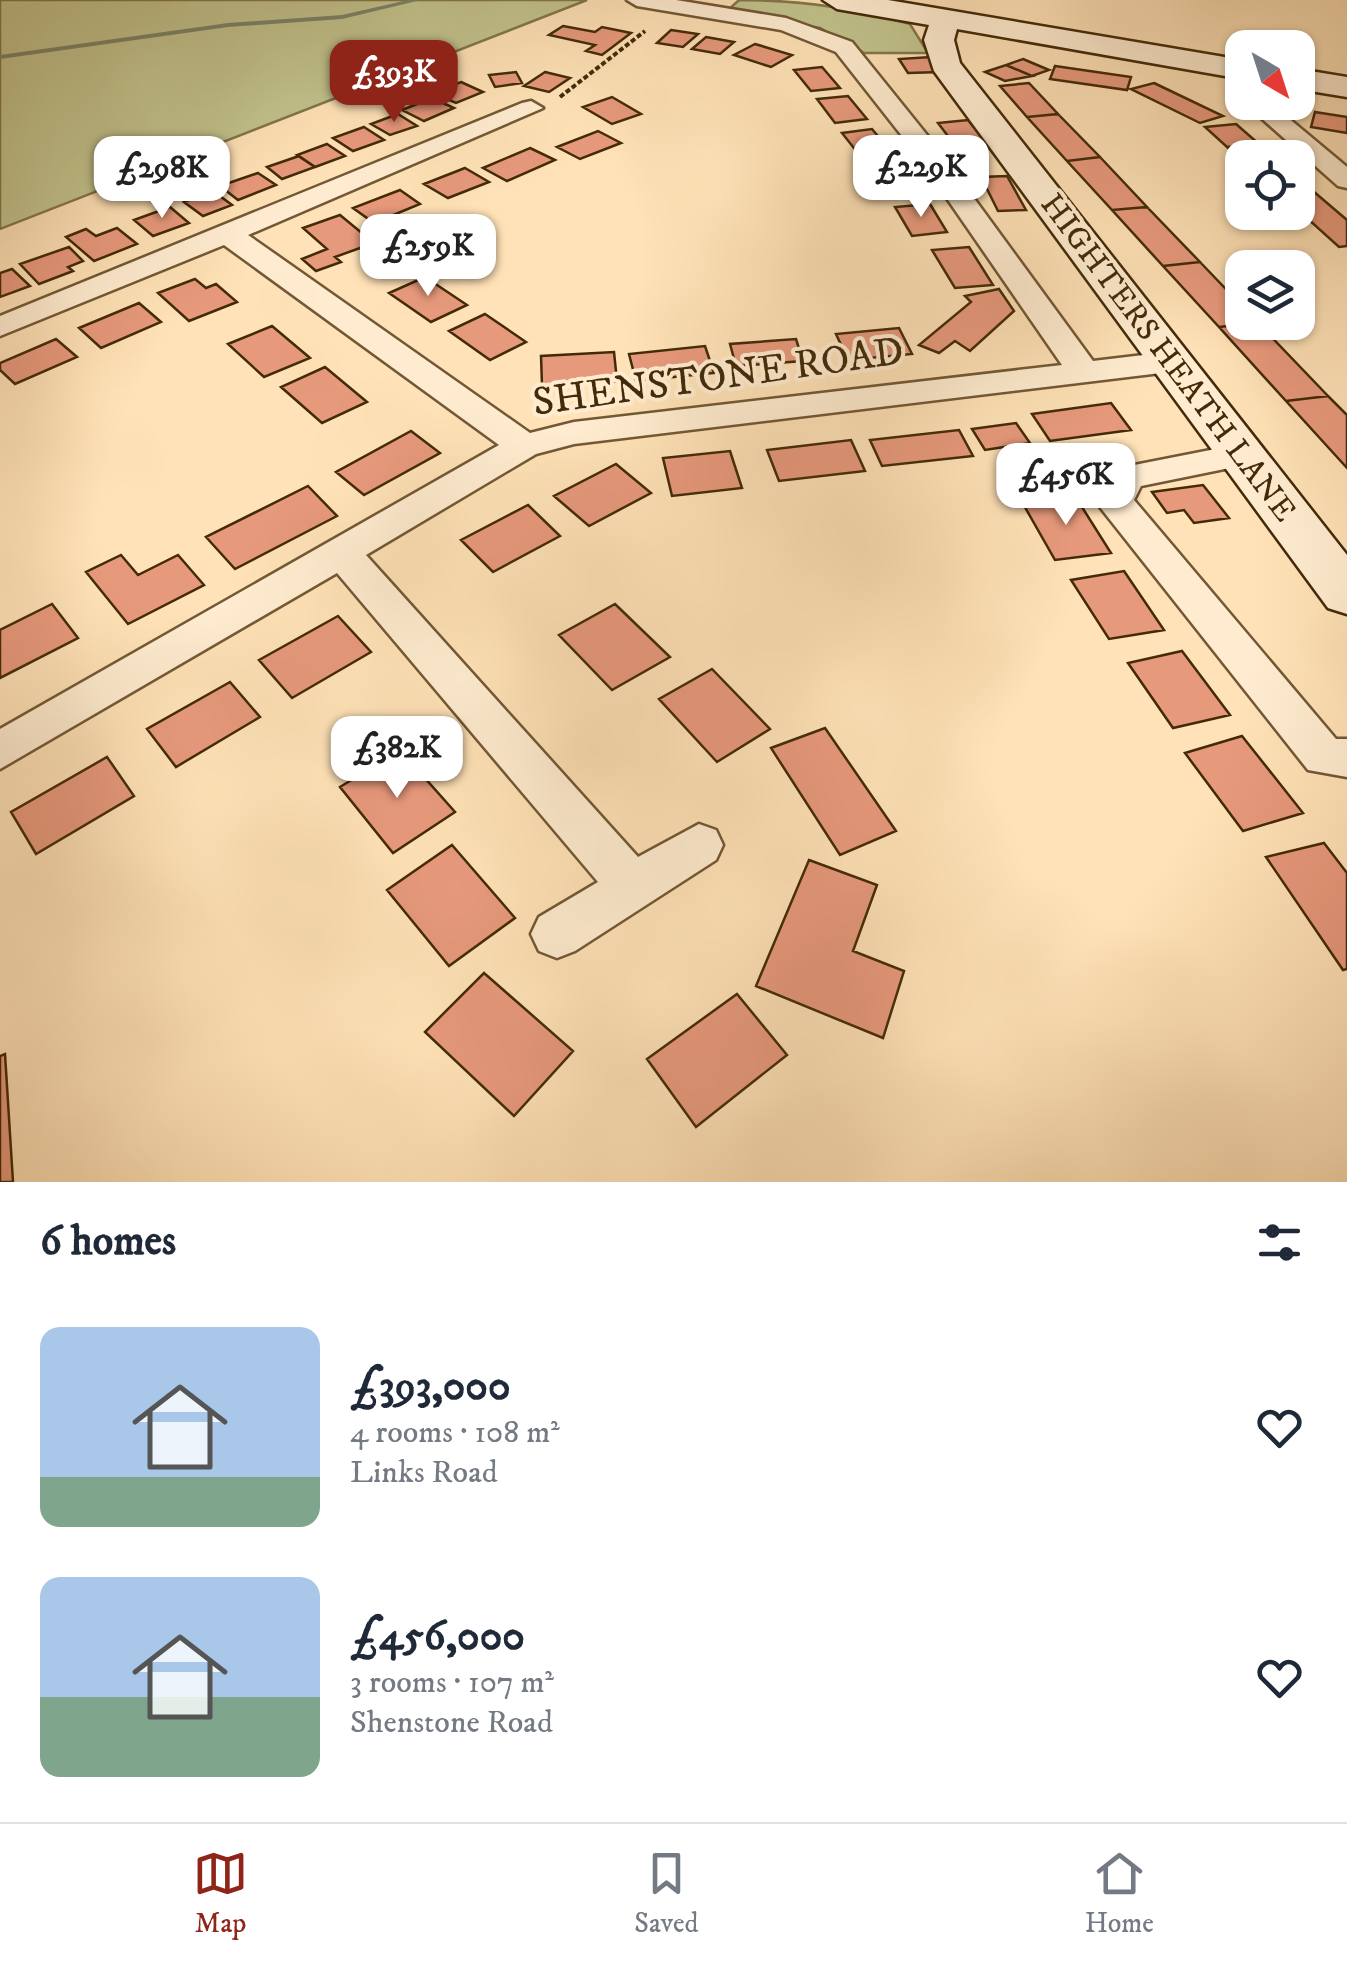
<!DOCTYPE html>
<meta charset="utf-8">
<style>
body{margin:0;font-family:"IM FELL DW Pica",serif;background:#f6f6f7;color:#1f2937;height:100vh;display:flex;flex-direction:column;font-size:38px;white-space:nowrap}
*{box-sizing:border-box;margin:0}
p{font-size:32px;color:#747a83}
.icon{flex:none;width:55px;height:55px;fill:none;stroke:currentColor;stroke-width:2;stroke-linecap:round;stroke-linejoin:round}
.map{position:relative;height:1182px;overflow:hidden}
.side{display:flex;flex-direction:column;background:#fff;flex:1}
.side>*{flex:none}
.needle{width:65px;rotate:141deg}
.fabs{position:absolute;left:1225px;top:30px;display:grid;gap:20px}
.fabs a{display:grid;place-items:center;width:90px;height:90px;border-radius:20px;background:#fff;box-shadow:0 2px 8px #0004;font-size:50px}
.price{position:absolute;translate:-50% -85px;padding:0 22px;border-radius:20px;background:#fff;color:#222;font-size:32px;line-height:65px;filter:drop-shadow(0 2px 5px #0008)}
.price::after{content:'';position:absolute;left:50%;top:60px;width:30px;height:22px;margin-left:-15px;background:inherit;clip-path:polygon(0 0,100% 0,50% 100%)}
.price.active{background:#8f2418;color:#fff}
ul{padding:0;list-style:none}
li{display:flex;align-items:center;gap:30px;height:250px;padding:0 40px}
li span{display:grid;place-items:center;flex:none;width:280px;height:200px;border-radius:20px;color:#555}
li>.icon{margin-inline-start:auto}
span .icon{width:120px;height:120px;fill:#fffc;stroke-width:1}
li b{font-size:42px}
h2{display:flex;justify-content:space-between;align-items:center;height:120px;padding:0 40px;font-size:42px}
.tabs{display:flex;justify-content:space-around;align-items:center;height:140px;border-top:2px solid #e0e1e3;background:#fff;font-size:28px;color:#747a83}
.tabs a{display:grid;justify-items:center;gap:5px}
.tabs .active{color:#8f2418}
.map>svg:first-child{display:block}
.green{fill:#c2c38d;stroke:#82764a;stroke-width:2.5}
.lines{fill:none;stroke-linecap:round;stroke-linejoin:round}
.stream{fill:#7b8369;fill-rule:evenodd}
.building{fill:#e7997c;stroke:#432a08;stroke-width:2.5}
.street-casing{stroke:#725834;stroke-width:5}
.secondary-casing{stroke:#432a08;stroke-width:5}
.path{stroke:#432a08;stroke-width:4;stroke-dasharray:5 2.5;stroke-linecap:butt}
.street{fill:#ffecd0;fill-rule:evenodd}
.secondary{fill:#ffecd0;fill-rule:evenodd}
.labels{text-anchor:middle;stroke-width:8;stroke-linejoin:round;paint-order:stroke}
.far-street-label{font-size:32px;fill:#432a08;stroke:#ffecd0}
.street-label{font-size:40px;fill:#432a08;stroke:#ffecd0}
</style>
<div class="map">
<svg width="1347" height="1182" viewBox="0 0 1347 1182">
<rect width="100%" height="100%" fill="#ffe2b7"/>
<filter id="stains"><feTurbulence type="fractalNoise" baseFrequency=".002" numOctaves="4"/><feColorMatrix values="0 0 0 0 .2 0 0 0 0 .09 0 0 0 0 .02 0 0 0 .5 -.17"/></filter>
<radialGradient id="worn" r=".72"><stop offset=".6" stop-color="#630" stop-opacity="0"/><stop offset="1" stop-color="#630" stop-opacity=".3"/></radialGradient>
<!-- green -->
<path class="green" d="M0 0H587L0 229Z
M739 0C798 0 853 7 910 24L928 53H864L820 28 727 11Z"/>
<g class="lines">
<!-- stream -->
<path class="stream" d="M408 0H421L342 19 228 27 0 59V55L228 23 342 15Z"/>
</g>
<!-- building -->
<path class="building" d="M563 26 595 32 602 27 631 33 602 55 586 51 595 45 549 35Z
M671 30 698 34 683 47 657 43Z
M706 37 734 42 720 54 692 49Z
M755 44 792 55 771 67 734 55Z
M931 57 940 72 908 73 899 59Z
M1023 59 1049 70 1032 76 1006 65Z
M1006 65 1032 76 1005 81 985 72Z
M1055 66 1131 77 1127 90 1050 79Z
M822 67 840 88 811 91 794 70Z
M516 72 522 83 495 87 489 75Z
M545 72 570 78 549 92 524 86Z
M461 82 483 92 456 103 433 93Z
M1029 83 1058 114 1027 117 1000 86Z
M1154 83 1223 116 1200 123 1131 89Z
M848 96 867 119 835 123 817 99Z
M612 97 641 114 612 124 583 107Z
M432 98 454 108 424 121 402 110Z
M1315 112 1347 117V133L1311 127Z
M398 114 417 126 390 135 371 124Z
M1058 114 1100 157 1067 161 1027 117Z
M968 120 988 145 957 148 938 123Z
M1236 124 1259 144 1227 147 1205 127Z
M364 127 384 140 353 151 333 138Z
M872 129 892 153 861 157 842 133Z
M598 131 621 143 580 159 557 147Z
M327 144 345 156 315 167 297 155Z
M1259 144 1275 158 1242 161 1227 147Z
M530 148 555 160 507 181 483 168Z
M299 156 315 167 282 179 267 167Z
M1100 157 1147 207 1112 210 1067 161Z
M899 162 917 191 884 193 867 165Z
M465 168 489 182 448 198 424 184Z
M258 173 276 185 238 200 220 186Z
M1007 176 1026 210 998 211 981 177Z
M400 190 420 204 374 223 353 208Z
M213 191 232 205 203 216 184 202Z
M1313 191 1347 220V246L1339 247 1298 210V192Z
M930 204 947 232 912 236 895 207Z
M170 207 189 223 153 236 134 220Z
M1147 207 1200 262 1163 266 1112 210Z
M340 215 374 243 335 257 341 262 316 271 302 259 327 249 303 228Z
M117 228 137 244 94 261 66 237 86 229 96 236Z
M69 247 83 261 68 267 73 271 39 284 20 264Z
M969 247 993 285 955 288 932 250Z
M1200 262 1242 306V322L1258 323 1219 327 1163 266Z
M12 269 30 286 0 297V273Z
M425 277 467 305 431 322 389 293Z
M195 279 206 288 216 284 237 302 189 321 158 293Z
M999 289 1014 311 970 351 955 341 939 353 919 345 971 302 965 296Z
M139 303 161 322 101 348 79 328Z
M485 314 526 342 490 360 449 331Z
M1258 323 1328 396 1286 401 1219 327Z
M272 326 310 358 264 377 228 344Z
M899 328 912 354 848 360 836 334Z
M56 339 77 357 15 384 0 370V363Z
M796 339 803 361 736 366 730 344Z
M705 346 714 373 636 381 629 354Z
M614 352 617 381 542 385 541 356Z
M325 367 367 402 322 423 281 387Z
M1328 396 1347 415V468L1286 401Z
M1111 403 1131 430 1050 441 1032 414Z
M1016 423 1030 443 985 450 972 429Z
M959 430 973 456 882 466 870 440Z
M411 431 440 453 364 495 336 472Z
M851 440 865 471 779 481 767 450Z
M730 451 742 488 672 496 663 458Z
M616 464 651 493 589 526 554 496Z
M1203 485 1229 518 1194 523 1184 510 1167 513 1152 492Z
M308 486 337 516 235 569 206 537Z
M1075 496 1111 553 1055 560 1022 502Z
M528 505 560 536 493 572 461 540Z
M121 555 138 575 178 555 204 585 128 624 86 572Z
M1124 571 1164 630 1109 639 1071 580Z
M52 604 78 638 0 678V630Z
M615 604 670 657 612 690 559 635Z
M338 616 371 652 292 698 259 660Z
M1182 651 1230 715 1173 728 1128 663Z
M712 669 770 729 717 762 659 699Z
M230 682 260 717 176 767 147 729Z
M825 728 896 831 840 855 771 748Z
M1242 736 1303 813 1243 831 1185 753Z
M400 750 455 812 393 853 340 787Z
M107 757 134 796 36 854 11 812Z
M1324 843 1347 873V969L1343 970 1266 857Z
M452 845 515 918 449 966 387 890Z
M809 860 877 885 853 951 904 971 883 1038 756 986Z
M484 973 573 1051 514 1116 425 1032Z
M737 994 787 1055 696 1127 647 1059Z
M5 1054 13 1182H0V1056Z"/>
<g class="lines">
<defs>
<path id="street" d="M627 0H676L786 18 852 42 935 145 1093 361 1169 352 1185 362 1169 372 574 444 536 454 366 555 638 857 699 824 716 830 723 845 716 860 575 951 557 958 539 951 531 934 539 917 598 882 337 573 0 769V729L499 445 224 245 0 336V316L522 103 531 101 543 108 248 235 530 433 574 422 1062 365 917 155 836 52 781 30 637 6Z
M1242 101 1269 102 1347 167V188L1338 186Z
M1241 444 1254 447 1259 455 1254 463 1141 486 1134 500 1336 739H1347V777L1308 770 1096 502 1114 469Z"/>
<path id="secondary" d="M823 0H888L1242 60V79L957 29 954 40 960 63 1347 555V614L1328 608 934 71 924 40 929 25 837 9Z
M1298 69 1347 77V97L1298 89Z"/>
</defs>
<!-- street casing -->
<use href="#street" class="street-casing"/>
<!-- secondary casing -->
<use href="#secondary" class="secondary-casing"/>
<!-- path -->
<path class="path" d="M560 97 645 31"/>
<!-- street -->
<use href="#street" class="street"/>
<!-- secondary -->
<use href="#secondary" class="secondary"/>
</g>
<g class="labels">
<!-- far-street labels -->
<g class="far-street-label">
<text transform="translate(1169 357) rotate(53)" y="11">HIGHTERS HEATH LANE</text>
</g>
<!-- street labels -->
<g class="street-label">
<text transform="translate(718 375) rotate(-8)" y="14">SHENSTONE ROAD</text>
</g>
</g>
<rect width="100%" height="100%" filter="url(#stains)"/>
<rect width="100%" height="100%" fill="url(#worn)"/>
</svg>
<div class="fabs">
<a><svg class="needle" viewBox="-14 -14 28 28"><path d="M0-13l5 13h-10z" fill="#e53935"/><path d="M0 13l5-13h-10z" fill="#747a83"/></svg></a>
<a><svg class="icon" aria-label="locate" viewBox="0 0 24 24"><circle cx="12" cy="12" r="6"/><path d="M12 2v4M12 18v4M2 12h4M18 12h4"/></svg></a>
<a><svg class="icon" aria-label="layers" viewBox="0 0 24 24"><path d="M12 4l9 5-9 5-9-5zM3 14l9 5 9-5"/></svg></a>
</div>
<b class="price active" style="left:394px;top:125px">£393K</b>
<b class="price" style="left:921px;top:220px">£229K</b>
<b class="price" style="left:162px;top:221px">£298K</b>
<b class="price" style="left:428px;top:299px">£259K</b>
<b class="price" style="left:1066px;top:528px">£456K</b>
<b class="price" style="left:397px;top:801px">£382K</b>
</div>
<section class="side">
<h2>6 homes<svg class="icon" aria-label="filters" viewBox="0 0 24 24"><path d="M4 7h16M4 17h16"/><circle cx="9" cy="7" r="2"/><circle cx="15" cy="17" r="2"/></svg></h2>
<ul>
<li><span style="background:linear-gradient(#a9c7e8 75%,#7fa58c 0)"><svg class="icon" aria-label="home" viewBox="0 0 24 24"><path d="M3 11l9-7 9 7M6 9v11h12V9"/></svg></span><div><b>£393,000</b><p>4 rooms · 108 m²</p><p>Links Road</p></div><svg class="icon" aria-label="heart" viewBox="0 0 24 24"><path d="M12 20l-8-8c-3-5 5-10 8-4 3-6 11-1 8 4z"/></svg></li>
<li><span style="background:linear-gradient(#a9c7e8 60%,#7fa58c 0)"><svg class="icon" aria-label="home" viewBox="0 0 24 24"><path d="M3 11l9-7 9 7M6 9v11h12V9"/></svg></span><div><b>£456,000</b><p>3 rooms · 107 m²</p><p>Shenstone Road</p></div><svg class="icon" aria-label="heart" viewBox="0 0 24 24"><path d="M12 20l-8-8c-3-5 5-10 8-4 3-6 11-1 8 4z"/></svg></li>
</ul>
</section>
<nav class="tabs">
<a class="active"><svg class="icon" aria-label="map" viewBox="0 0 24 24"><path d="M3 6l6-2 6 2 6-2v14l-6 2-6-2-6 2zM9 4v14M15 6v14"/></svg>Map</a>
<a><svg class="icon" aria-label="saved" viewBox="0 0 24 24"><path d="M7 4h10v16l-5-4-5 4z"/></svg>Saved</a>
<a><svg class="icon" aria-label="home" viewBox="0 0 24 24"><path d="M3 11l9-7 9 7M6 9v11h12V9"/></svg>Home</a>
</nav>
